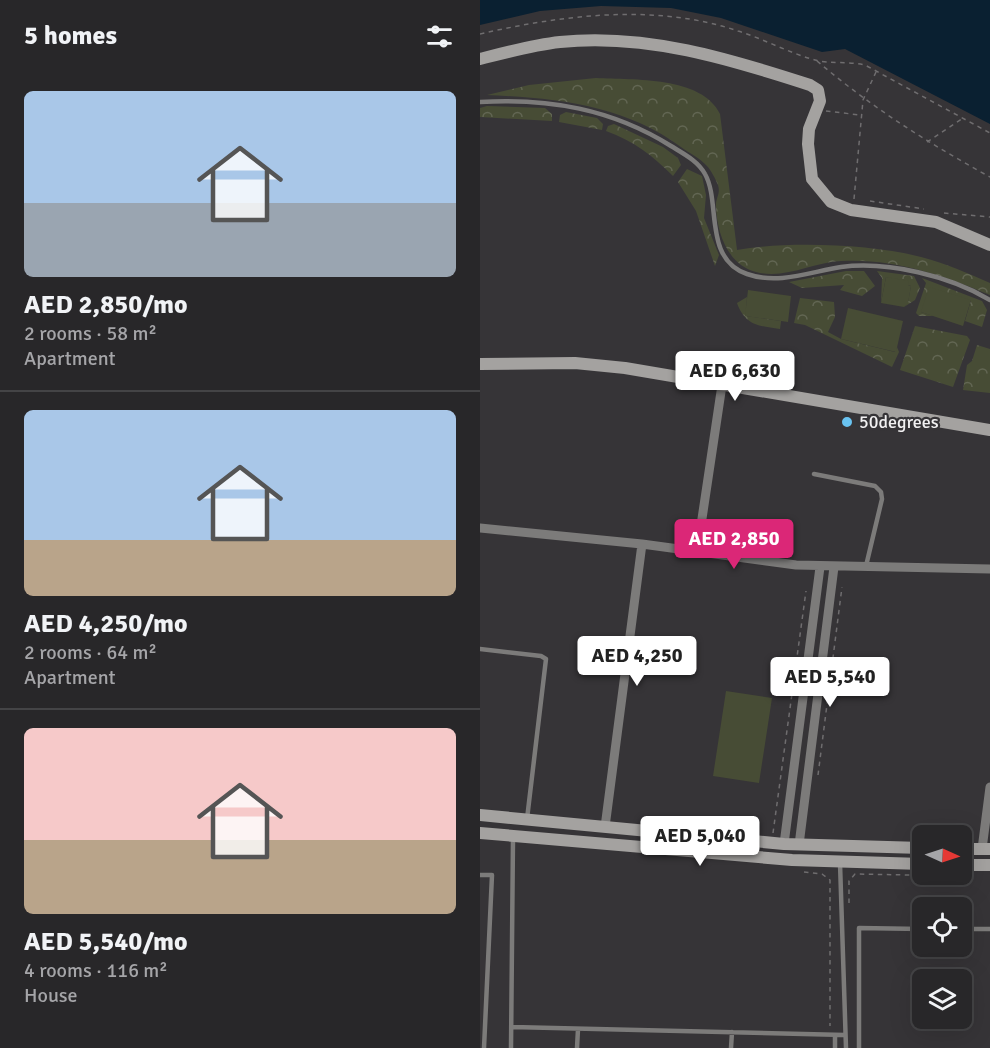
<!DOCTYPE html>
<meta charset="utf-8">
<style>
body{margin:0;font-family:Signika,sans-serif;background:#302f31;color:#f1f3f6;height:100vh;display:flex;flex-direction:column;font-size:22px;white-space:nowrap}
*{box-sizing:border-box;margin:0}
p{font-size:20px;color:#a5a5a8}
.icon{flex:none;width:33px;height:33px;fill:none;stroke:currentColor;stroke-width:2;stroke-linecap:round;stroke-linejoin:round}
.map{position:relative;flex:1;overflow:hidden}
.drawer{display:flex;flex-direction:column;background:#282729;width:480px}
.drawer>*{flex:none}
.needle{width:39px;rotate:93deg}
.buttons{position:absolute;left:432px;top:825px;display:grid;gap:12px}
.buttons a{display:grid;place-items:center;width:60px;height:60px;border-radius:9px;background:#282729;box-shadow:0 6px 24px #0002,0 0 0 2px #444446;font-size:30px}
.price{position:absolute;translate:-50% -51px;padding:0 14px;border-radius:6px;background:#fff;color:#222;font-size:20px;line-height:39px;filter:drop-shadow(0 2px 3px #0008)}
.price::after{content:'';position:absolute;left:50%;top:36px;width:18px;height:14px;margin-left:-9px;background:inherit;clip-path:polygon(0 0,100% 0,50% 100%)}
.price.current{background:#db2777;color:#fff}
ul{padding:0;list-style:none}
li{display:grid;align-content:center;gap:12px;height:318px;padding:0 24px}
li+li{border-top:2px solid #444446}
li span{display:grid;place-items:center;height:186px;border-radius:9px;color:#555}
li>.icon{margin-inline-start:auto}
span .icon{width:108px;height:108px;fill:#fffc;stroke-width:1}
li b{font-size:26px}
h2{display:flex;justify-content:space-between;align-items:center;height:72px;padding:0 24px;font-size:26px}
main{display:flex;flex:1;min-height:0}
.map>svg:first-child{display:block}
.park{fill:url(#park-crowns)}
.garden{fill:#474c35}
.water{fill:#0a2031}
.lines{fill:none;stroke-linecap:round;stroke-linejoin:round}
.path{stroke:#6f6d6f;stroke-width:1.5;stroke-dasharray:4.5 4.5;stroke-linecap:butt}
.lane{stroke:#7c7b7a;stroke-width:4.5}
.street{stroke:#7c7b7a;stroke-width:9}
.secondary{stroke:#a4a2a0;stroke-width:12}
.poi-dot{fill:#69c3f1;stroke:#363437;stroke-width:2}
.labels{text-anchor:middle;stroke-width:4.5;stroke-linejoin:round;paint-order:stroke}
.poi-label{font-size:18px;fill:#f2f1f2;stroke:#363437;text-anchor:start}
</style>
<main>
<section class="drawer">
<h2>5 homes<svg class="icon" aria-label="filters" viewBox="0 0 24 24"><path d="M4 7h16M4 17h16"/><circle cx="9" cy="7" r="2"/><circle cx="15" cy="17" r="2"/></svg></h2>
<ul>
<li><span style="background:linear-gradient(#a9c7e8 60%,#9aa5b1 0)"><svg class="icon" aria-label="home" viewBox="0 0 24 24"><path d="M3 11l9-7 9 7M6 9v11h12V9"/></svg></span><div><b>AED 2,850/mo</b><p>2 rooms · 58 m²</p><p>Apartment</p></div></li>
<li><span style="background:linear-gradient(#a9c7e8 70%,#b9a48a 0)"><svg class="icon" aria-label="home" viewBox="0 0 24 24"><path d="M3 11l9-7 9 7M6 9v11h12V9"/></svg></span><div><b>AED 4,250/mo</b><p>2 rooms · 64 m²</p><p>Apartment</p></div></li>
<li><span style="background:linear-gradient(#f6c9c9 60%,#b9a48a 0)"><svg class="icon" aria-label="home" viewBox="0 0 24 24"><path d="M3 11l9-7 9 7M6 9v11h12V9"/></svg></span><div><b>AED 5,540/mo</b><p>4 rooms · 116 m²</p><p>House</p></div></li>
</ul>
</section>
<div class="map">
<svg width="510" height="1048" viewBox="0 0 510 1048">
<defs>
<pattern id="park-crowns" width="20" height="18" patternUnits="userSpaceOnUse" patternTransform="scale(1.5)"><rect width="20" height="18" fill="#474c35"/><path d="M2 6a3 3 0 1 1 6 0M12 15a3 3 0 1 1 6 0" fill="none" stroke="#626653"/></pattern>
</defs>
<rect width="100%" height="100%" fill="#363437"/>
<!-- park -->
<path class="park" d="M116 78C153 80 222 76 240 114L257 250C308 241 390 244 441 257 465 263 487 273 510 283V295C463 275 413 258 361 261 333 262 304 280 276 272 248 265 237 233 236 207 235 199 241 194 238 185 236 180 231 170 227 166 220 158 209 153 201 147 144 105 76 98 7 95L49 85Z
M7 106 65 108 72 114V121L0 117V108Z
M86 112 117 118 123 124 122 130 79 122 80 115Z
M134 124 183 147 198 158 201 165 193 176C173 156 154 141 126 131L128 126Z
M207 169 222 176 226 195 224 218 239 255 235 266 216 211 198 182Z
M366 271H384L395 286 382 296 360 290 364 285 322 288 309 282Z
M397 271 434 276 440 288 435 300 424 307 428 302 431 286 406 277 401 303 402 278Z
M442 278 502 301 507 310 502 327 485 321 491 300 441 312 454 316H439L436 313 446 283Z
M267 297 266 316 301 321 300 329C278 326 265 325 257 303Z
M320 298 354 302 355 317 348 332 361 339 415 352 417 347 419 352 412 367 325 325 314 323Z
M435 326 487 336 490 340 473 387 420 370Z
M497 345 510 349V393L483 390 487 365 492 361Z"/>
<!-- garden -->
<path class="garden" d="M406 277 429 281 428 285 431 286 428 303 424 307 401 303Z
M449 287 491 300 483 326 441 312Z
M268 290 311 296 308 322 265 316Z
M368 308 423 321 416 352 361 339Z
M246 691 292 698 279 783 233 776Z"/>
<!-- water -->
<path class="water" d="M0 0H510V124L365 49 342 52 241 18 191 8 121 6 60 11 0 25Z"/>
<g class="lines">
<!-- path -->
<path class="path" d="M0 34C82 15 176 3 258 31 284 39 309 53 335 60 348 64 368 61 385 65L510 133
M337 61C391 107 448 143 510 177
M346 111 380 115
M447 142 483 118
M374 199 383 100 396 72
M390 201 444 209
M464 213 510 217
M338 775 362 587
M293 833 326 591
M324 872 342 874 350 880V1026
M369 903V881L375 874 480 876"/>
<!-- lane -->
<path class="lane" d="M0 102C69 98 132 109 191 146 204 154 218 161 225 174 241 202 223 259 267 274 298 285 330 272 361 267 408 261 470 276 510 300
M334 474 395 486 401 492 402 499 386 566
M0 649 61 656 66 659 47 819
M360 863 366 1048
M0 875H12L4 1048
M482 929H510
M32 1027 365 1035
M31 1048 33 838
M97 1048 98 1029
M251 1048 252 1032
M355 1048V1035
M379 1048V928L442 929"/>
<!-- street -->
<path class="street" d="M0 528 162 544 316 565 510 569
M217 552 242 385
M125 827 162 544
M304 844 340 567
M319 845 354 567
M502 849 510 787"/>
<!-- secondary -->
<path class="secondary" d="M0 59C27 52 53 45 80 42 166 33 250 59 330 85L338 90 340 101 329 129 328 144 332 179 351 202 371 210 456 222 510 245
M0 364 95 363 145 368 510 430
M0 815 304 844 442 848
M0 833 312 860 442 864
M482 849H510
M482 865H510"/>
</g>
<!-- markers -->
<circle class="poi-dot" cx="367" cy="422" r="6"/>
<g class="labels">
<!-- poi labels -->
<g class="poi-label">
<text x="379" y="428">50degrees</text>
</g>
</g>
</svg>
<div class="buttons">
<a><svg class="needle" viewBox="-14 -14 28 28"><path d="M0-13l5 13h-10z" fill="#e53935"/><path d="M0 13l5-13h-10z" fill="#a5a5a8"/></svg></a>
<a><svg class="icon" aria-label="locate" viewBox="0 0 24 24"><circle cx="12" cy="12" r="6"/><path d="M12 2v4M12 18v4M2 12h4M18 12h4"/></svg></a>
<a><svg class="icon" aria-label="layers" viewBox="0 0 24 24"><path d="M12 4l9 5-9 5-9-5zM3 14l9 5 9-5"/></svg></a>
</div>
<b class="price" style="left:255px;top:402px">AED 6,630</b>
<b class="price current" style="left:254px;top:570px">AED 2,850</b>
<b class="price" style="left:157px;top:687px">AED 4,250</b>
<b class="price" style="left:350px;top:708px">AED 5,540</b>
<b class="price" style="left:220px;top:867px">AED 5,040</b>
</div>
</main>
